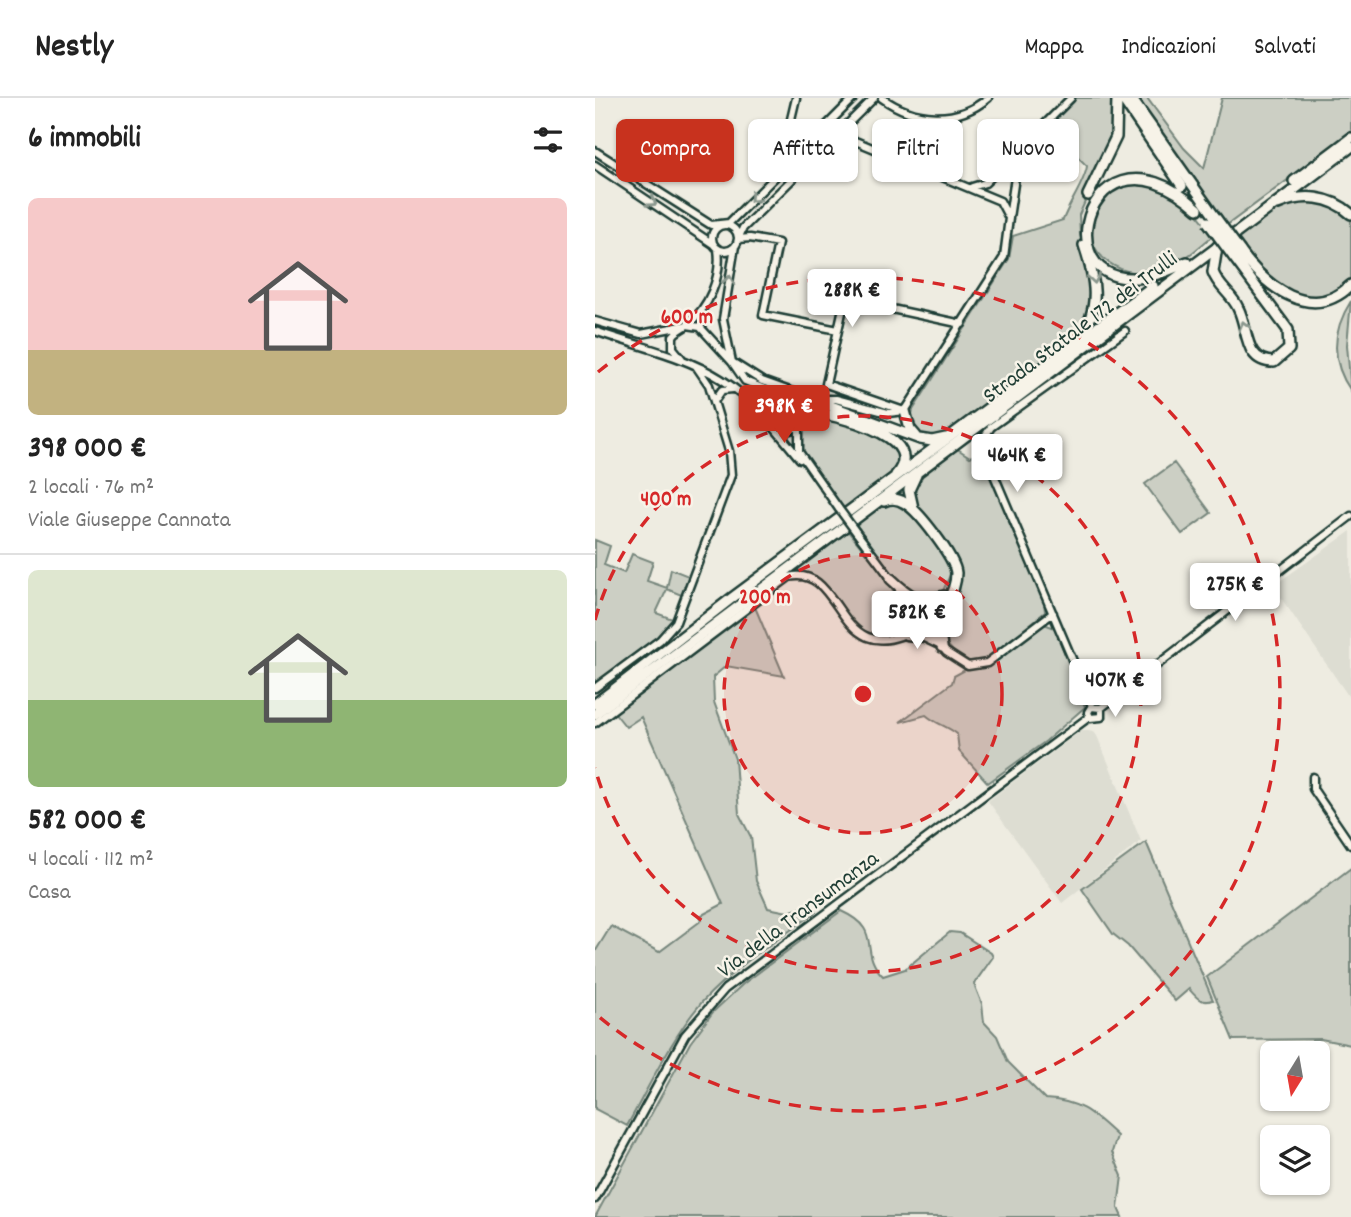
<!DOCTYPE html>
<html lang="it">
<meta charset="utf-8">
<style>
body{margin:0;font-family:Dekko,sans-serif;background:#f2f2f2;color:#222;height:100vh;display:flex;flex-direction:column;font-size:26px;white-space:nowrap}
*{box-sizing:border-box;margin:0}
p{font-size:23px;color:#767676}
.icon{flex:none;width:38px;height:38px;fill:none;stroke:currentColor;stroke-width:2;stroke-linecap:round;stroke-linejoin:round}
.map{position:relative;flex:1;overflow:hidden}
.drawer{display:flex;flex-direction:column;background:#fff;width:595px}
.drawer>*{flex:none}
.hud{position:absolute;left:21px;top:21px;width:630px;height:63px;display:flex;gap:14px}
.needle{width:46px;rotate:191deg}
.controls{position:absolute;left:665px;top:943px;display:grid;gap:14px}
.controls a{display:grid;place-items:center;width:70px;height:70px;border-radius:10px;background:#fff;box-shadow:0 2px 5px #0004;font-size:35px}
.price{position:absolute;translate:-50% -60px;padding:0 16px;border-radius:7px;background:#fff;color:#222;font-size:23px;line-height:46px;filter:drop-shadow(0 2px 4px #0008)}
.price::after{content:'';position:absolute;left:50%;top:42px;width:21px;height:16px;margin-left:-10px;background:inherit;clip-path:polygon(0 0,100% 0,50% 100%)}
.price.selected{background:#c8321e;color:#fff}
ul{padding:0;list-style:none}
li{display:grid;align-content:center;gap:14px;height:371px;padding:0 28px}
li+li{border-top:2px solid #e0e0e0}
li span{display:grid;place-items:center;height:217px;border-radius:10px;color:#555}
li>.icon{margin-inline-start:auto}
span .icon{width:126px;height:126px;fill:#fffc;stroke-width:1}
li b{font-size:30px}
h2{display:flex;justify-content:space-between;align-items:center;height:84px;padding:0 28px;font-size:30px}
.chip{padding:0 24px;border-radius:10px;background:#fff;box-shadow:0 2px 5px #0004;font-size:24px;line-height:63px}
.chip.selected{background:#c8321e;color:#fff}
header{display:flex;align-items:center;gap:42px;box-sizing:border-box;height:98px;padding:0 35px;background:#fff;border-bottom:2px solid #e0e0e0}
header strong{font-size:33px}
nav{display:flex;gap:38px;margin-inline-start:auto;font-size:24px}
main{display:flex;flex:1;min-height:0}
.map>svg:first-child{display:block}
.built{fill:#ddddd2}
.green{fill:#cccfc4;stroke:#76867c;stroke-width:2}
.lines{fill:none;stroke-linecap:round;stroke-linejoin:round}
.minor-casing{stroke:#1f3d34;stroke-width:11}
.highway-casing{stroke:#1f3d34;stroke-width:14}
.minor{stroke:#f7f3e8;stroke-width:6}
.highway{stroke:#f7f3e8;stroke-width:9}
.minor-bridge-casing{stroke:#1f3d34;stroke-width:11;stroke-linecap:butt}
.highway-bridge-casing{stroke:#1f3d34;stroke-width:14;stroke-linecap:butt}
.minor-bridge{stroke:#f7f3e8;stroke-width:6}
.highway-bridge{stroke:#f7f3e8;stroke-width:9}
.oneway{stroke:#8b988e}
.ring{fill:none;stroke:#d62828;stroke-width:3.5;stroke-dasharray:12 9}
.labels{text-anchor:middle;stroke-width:5;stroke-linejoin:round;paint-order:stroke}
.street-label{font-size:23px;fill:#1f3d34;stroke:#f7f3e8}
.centre{fill:#d62828;stroke:#f7f3e8;stroke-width:3.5}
.ring-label{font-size:21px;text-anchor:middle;font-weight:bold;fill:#d62828;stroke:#f7f3e8;stroke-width:5;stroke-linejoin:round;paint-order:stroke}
</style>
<header>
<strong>Nestly</strong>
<nav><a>Mappa</a><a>Indicazioni</a><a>Salvati</a></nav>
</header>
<main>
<section class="drawer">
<h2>6 immobili<svg class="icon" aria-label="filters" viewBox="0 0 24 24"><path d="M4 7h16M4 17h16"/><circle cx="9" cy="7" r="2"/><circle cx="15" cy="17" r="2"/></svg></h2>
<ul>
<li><span style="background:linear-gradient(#f6c9c9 70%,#c2b280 0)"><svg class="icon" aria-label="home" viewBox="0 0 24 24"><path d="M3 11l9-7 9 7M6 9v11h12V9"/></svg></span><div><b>398 000 €</b><p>2 locali · 76 m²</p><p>Viale Giuseppe Cannata</p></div></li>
<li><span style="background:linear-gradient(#dfe7d0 60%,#8fb573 0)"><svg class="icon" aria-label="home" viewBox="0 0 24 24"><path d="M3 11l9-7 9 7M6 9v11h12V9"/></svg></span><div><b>582 000 €</b><p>4 locali · 112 m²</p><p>Casa</p></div></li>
</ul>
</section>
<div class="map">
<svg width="756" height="1119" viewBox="0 0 756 1119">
<rect width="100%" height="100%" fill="#eeece1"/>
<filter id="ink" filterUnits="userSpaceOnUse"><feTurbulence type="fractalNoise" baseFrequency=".0143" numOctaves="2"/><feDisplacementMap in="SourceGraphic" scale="14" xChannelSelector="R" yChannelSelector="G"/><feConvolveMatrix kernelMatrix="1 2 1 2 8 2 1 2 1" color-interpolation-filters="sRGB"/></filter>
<g filter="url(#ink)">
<!-- built -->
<path class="built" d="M756 433V602L678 488Z
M487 632 499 634 502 638 546 743 467 805 393 703Z"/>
<!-- green -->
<path class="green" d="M481 0H520L518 42 484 117 485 137 499 189 498 209 481 241 345 340 324 337 315 324 318 312 414 161 418 138 468 122C474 105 490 84 492 68L453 29Z
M541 0H552L589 50 609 70 627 0H756V35L632 127Z
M536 76C577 78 595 107 619 137 603 149 585 168 565 173 492 190 461 97 536 76Z
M727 102 756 119V184C710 229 667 176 641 140L686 107Z
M756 203 752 247 756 293C735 263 737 233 756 203Z
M228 319 292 340 305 353 302 372 251 413C238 397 188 344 213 325 216 322 223 321 228 319Z
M361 350 375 359 386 354 449 504 450 514 390 563 377 566 364 560 350 544 346 529 364 483V466L322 409 318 390 324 379Z
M579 365 616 415 587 436 550 386Z
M293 405C314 406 353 455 356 475L347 495 332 501 308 490 260 425Z
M252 432C267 452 320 503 301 528 294 537 282 538 271 535 239 515 241 473 196 472Z
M0 442 15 448 9 467 29 475 37 456 58 464 52 483 72 490 76 471 96 479 91 499 72 491 61 515 80 522 71 534 0 589Z
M160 509 189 578 131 568 118 579 119 604 140 661 144 716 156 739 161 783 173 810 193 814 216 807 221 814C183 842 139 869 107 904 76 940 55 987 32 1028L0 1011V854L16 828 64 854 107 822 105 818 128 806 46 619 31 629 19 614Z
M449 526 460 530 490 609 451 643 393 685 364 653 362 636C352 628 341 626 331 617L305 624 357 585 359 578 370 572 392 568Z
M551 744 618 902H617C606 906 601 899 594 891L580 903 533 848 518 836 487 791Z
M756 770V947L726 941 638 942 612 879Z
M246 813C290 833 262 852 288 878L310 871 355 834 365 835 396 855 398 859 379 886 387 906 389 924 402 938 413 964 450 1001C486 1003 497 1015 522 1038L517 1054 527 1078 523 1110 527 1119H0L95 945 118 914 148 886Z"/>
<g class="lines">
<defs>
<path id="minor" d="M287 0C319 23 361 27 393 0
M229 30 405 103 414 120 409 159 310 313
M0 53 116 127 134 125 259 0
M0 67 118 146
M183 76 201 0
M377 89 390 85 424 52
M414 120 424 52 476 0
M117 140a13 13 0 1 1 26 0a13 13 0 1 1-26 0Z
M143 141 148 130 279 0
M143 141 155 140 183 145 168 217 243 232
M140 148 128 221 137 264 167 283 217 301H241L293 315 310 313
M0 223 46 236 92 227 105 229 137 264 150 283 196 302 204 309V354L244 411
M0 233C42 248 88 257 126 281 157 300 182 333 205 361
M87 261 78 250V238C82 232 86 232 92 227 114 210 127 179 123 151
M120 302 127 292 138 291
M309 313 231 286 250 201 367 226
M181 330 193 333 205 327
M261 434 298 483
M304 492 351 554 373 568 392 565 458 515
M305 535 325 521
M301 537 309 517 307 500
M311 538 329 540 344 547
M0 590 65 542 81 524 136 377 134 353 114 287 101 268
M497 608 388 351V341L396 329 530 233
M506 610V619L495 620 493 614 496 609 506 610 756 418
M0 625 194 479C252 465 239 583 329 526
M718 679V691L756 747
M0 1101 90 937 130 891 494 619"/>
<path id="highway" d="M527 0 587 88
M536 0 620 119
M699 83 756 40
M493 97 521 39 522 0
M683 106C708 95 736 98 756 116
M622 149 618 174C623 189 637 196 643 210 654 231 648 264 679 264L694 251 693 232 638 158
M645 153C670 188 716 226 756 187
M592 164C436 243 479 0 603 111
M484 240C507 211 500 180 489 147
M217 301 325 341 337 343 351 340
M310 313 315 331 321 338
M205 327 229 316C254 321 332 341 301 377
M289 403C296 400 302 400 310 405 323 412 360 460 361 475 361 502 339 510 347 549
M318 410 314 392 321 377
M296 481C315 499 324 506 349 498
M325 521 347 501
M329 526 346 511
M0 606 137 500 558 188
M0 616 756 49"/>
</defs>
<!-- minor casing -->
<use href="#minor" class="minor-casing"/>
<!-- highway casing -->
<use href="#highway" class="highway-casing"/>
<!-- minor -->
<use href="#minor" class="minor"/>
<!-- highway -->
<use href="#highway" class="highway"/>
<defs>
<path id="minor-bridge" d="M244 411 261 434"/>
<path id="highway-bridge" d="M620 119 645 153
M613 124 638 158"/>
</defs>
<!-- minor-bridge casing -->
<use href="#minor-bridge" class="minor-bridge-casing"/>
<!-- highway-bridge casing -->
<use href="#highway-bridge" class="highway-bridge-casing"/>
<!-- minor-bridge -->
<use href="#minor-bridge" class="minor-bridge"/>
<!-- highway-bridge -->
<use href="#highway-bridge" class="highway-bridge"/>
</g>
<!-- one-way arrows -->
<defs><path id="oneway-chevron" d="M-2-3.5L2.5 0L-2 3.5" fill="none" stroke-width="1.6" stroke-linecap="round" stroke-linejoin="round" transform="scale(1.75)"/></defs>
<g class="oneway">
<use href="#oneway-chevron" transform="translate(159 100) rotate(135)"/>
<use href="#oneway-chevron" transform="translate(57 104) rotate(33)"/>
<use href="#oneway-chevron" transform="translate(499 181) rotate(81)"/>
<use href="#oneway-chevron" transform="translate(134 182) rotate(-80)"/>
<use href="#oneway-chevron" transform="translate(649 228) rotate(-105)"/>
</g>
</g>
<!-- distance rings -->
<circle cx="268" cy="596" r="139" fill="#d62828" fill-opacity=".12"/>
<g class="ring">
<circle cx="268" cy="596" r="139"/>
<path d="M0 522A278 278 0 1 1 0 670"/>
<path d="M3 274A417 417 0 1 1 3 918"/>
</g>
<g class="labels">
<!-- street labels -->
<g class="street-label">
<text transform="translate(484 228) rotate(-37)" y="8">Strada Statale 172 dei Trulli</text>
<text transform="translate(202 815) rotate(-37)" y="8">Via della Transumanza</text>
</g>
</g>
<circle cx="268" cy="596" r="10" class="centre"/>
<g class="ring-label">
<text x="92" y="225">600 m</text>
<text x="71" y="407">400 m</text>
<text x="170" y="505">200 m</text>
</g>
</svg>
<div class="controls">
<a><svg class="needle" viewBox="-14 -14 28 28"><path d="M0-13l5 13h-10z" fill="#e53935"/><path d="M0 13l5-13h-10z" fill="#767676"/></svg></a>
<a><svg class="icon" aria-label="layers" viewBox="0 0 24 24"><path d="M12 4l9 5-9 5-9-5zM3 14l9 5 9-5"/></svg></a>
</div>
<b class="price" style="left:257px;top:231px">288K €</b>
<b class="price selected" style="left:189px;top:347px">398K €</b>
<b class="price" style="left:422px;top:396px">464K €</b>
<b class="price" style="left:640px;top:525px">275K €</b>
<b class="price" style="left:322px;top:553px">582K €</b>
<b class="price" style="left:520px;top:621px">407K €</b>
<div class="hud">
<a class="chip selected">Compra</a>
<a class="chip">Affitta</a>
<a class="chip">Filtri</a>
<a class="chip">Nuovo</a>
</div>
</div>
</main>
